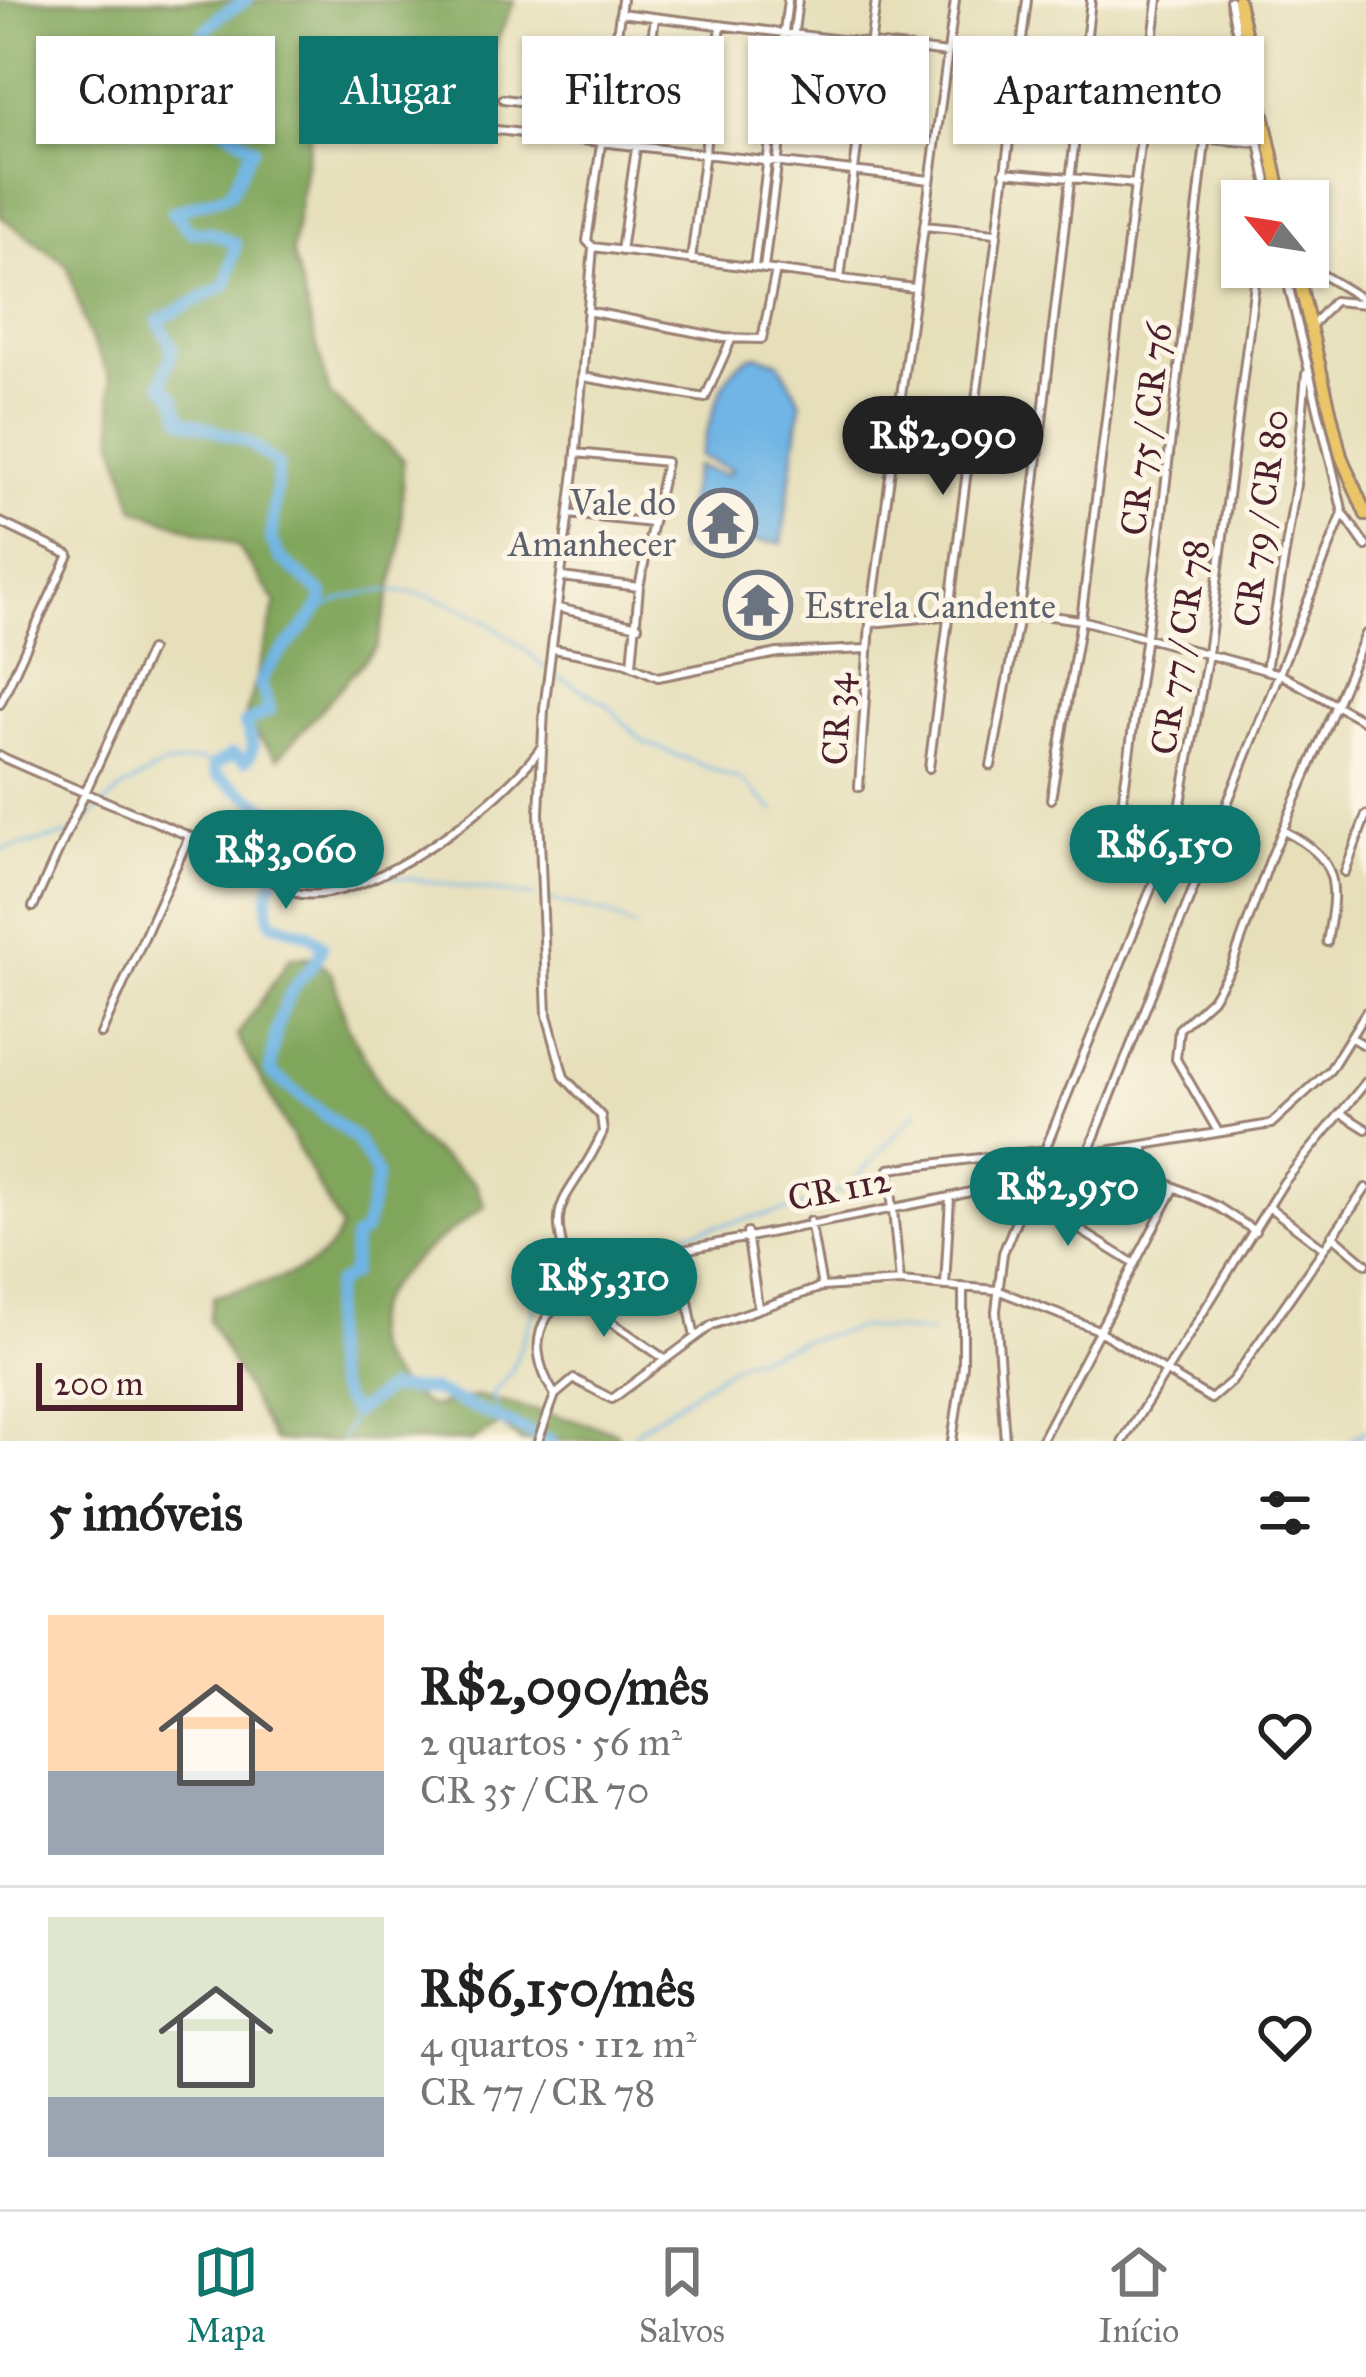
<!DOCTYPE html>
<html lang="pt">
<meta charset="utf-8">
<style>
body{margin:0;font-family:"IM FELL Great Primer",serif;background:#f2f2f2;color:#222;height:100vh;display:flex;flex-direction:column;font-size:45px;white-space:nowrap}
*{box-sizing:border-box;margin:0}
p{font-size:39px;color:#767676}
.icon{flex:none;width:66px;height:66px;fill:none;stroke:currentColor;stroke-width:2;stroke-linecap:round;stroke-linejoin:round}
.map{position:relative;height:1441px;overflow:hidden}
.drawer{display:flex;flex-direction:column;background:#fff;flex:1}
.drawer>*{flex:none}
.banner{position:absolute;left:36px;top:36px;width:1296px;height:108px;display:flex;gap:24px}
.needle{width:78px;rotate:300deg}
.controls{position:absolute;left:1221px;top:180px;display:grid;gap:24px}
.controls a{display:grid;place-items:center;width:108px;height:108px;border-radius:0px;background:#fff;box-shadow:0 3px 9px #0004;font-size:60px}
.scale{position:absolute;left:36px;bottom:30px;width:207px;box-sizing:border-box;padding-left:12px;border:6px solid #4a1f2b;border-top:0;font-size:33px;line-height:42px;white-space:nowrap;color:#4a1f2b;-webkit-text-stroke:9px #fcf5e5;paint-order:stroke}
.price{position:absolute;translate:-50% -102px;padding:0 27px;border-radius:42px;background:#0f766e;color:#fff;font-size:39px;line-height:78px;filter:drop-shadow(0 3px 6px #0008)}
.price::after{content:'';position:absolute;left:50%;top:72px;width:36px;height:27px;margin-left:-18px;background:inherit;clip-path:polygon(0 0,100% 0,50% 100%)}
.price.selected{background:#222;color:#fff}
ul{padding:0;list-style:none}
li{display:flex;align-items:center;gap:36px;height:300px;padding:0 48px}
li+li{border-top:3px solid #e0e0e0}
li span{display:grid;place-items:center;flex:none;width:336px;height:240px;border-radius:0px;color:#555}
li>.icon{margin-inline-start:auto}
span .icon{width:144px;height:144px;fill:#fffc;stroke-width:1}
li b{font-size:51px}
h2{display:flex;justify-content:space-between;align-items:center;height:144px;padding:0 48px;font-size:51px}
.chip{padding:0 42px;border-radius:0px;background:#fff;box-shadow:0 3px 9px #0004;font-size:42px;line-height:108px}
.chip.selected{background:#0f766e;color:#fff}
.menu{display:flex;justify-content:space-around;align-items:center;height:168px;border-top:3px solid #e0e0e0;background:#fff;font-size:33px;color:#767676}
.menu a{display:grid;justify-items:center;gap:6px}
.menu .selected{color:#0f766e}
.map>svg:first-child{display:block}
.forest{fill:#80a65c;stroke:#656244;stroke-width:3}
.water{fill:#6fb5e5;stroke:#5c6a88;stroke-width:3}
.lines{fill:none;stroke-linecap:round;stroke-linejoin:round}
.stream{stroke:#6fb5e5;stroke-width:3}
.river{stroke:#6fb5e5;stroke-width:12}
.street-casing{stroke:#987f72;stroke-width:12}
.primary-casing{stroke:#987f72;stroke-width:16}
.street{stroke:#fff;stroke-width:6}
.primary{stroke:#ebc669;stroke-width:10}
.labels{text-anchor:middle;stroke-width:10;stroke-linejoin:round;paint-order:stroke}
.street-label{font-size:36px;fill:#4a1f2b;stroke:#fcf5e5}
.worship-label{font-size:36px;fill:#5b616d;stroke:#fcf5e5;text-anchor:end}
</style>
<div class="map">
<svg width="1366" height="1441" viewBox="0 0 1366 1441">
<rect width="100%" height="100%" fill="#fcf5e5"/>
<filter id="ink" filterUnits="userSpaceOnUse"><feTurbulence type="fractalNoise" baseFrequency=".00833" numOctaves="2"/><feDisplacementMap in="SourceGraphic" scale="24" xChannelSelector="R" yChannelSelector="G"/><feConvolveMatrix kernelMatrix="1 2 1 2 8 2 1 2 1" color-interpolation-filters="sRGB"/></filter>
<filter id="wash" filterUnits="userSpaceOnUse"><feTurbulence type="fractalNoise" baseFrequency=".004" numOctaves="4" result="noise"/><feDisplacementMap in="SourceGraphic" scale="48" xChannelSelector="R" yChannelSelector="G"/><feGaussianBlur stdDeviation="2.7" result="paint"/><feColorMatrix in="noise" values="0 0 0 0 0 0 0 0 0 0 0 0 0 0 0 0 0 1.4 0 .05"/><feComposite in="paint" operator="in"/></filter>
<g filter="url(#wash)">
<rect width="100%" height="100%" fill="#e6dfba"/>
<!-- forest -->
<path class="forest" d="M0 0H515L490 57 389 83 332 91 315 107 292 252 330 395 403 459 401 547 377 646 278 758 244 722 276 603 237 546 135 509 115 441 110 377 87 331 67 265 0 216Z
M291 957H314L332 973 347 1025 385 1095 417 1139 475 1183 485 1206C406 1265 304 1326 430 1407L479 1396 615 1431 621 1441H520L501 1424 471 1441H274L209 1321 213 1297C258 1283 324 1276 341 1228L237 1036Z"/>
<!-- water -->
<path class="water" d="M757 355 779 362 801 402 782 543 751 541 753 527 746 521 739 527 736 548 715 537V551L678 550 695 466 726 475 732 470 699 456C711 425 721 360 757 355Z"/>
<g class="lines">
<!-- stream -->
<path class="stream" d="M321 609C400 565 485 609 545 668
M556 676 606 703 643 742 743 781 775 811
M0 850 71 834 122 789 162 766 199 760 213 766
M277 866 303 855 366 872
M383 875 535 897
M546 899 607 914 635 928
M575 1258 805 1206 848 1187 918 1110
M500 1418 492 1394 512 1371 541 1289 561 1266
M341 1441 354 1413
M631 1441 638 1430 735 1364 803 1341 862 1327 931 1333
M1350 1441 1366 1430"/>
<!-- river -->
<path class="river" d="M247 0 221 15 162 75 184 101 253 147 230 194 172 212 192 232H210L236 244 226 285 158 321 173 348 162 383 175 398 182 419 248 442 278 465 271 540 280 558 323 595C319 621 273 653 260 683L270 710 245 724 253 746 250 757 244 761 233 754 213 766 215 774C236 789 256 800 277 816 311 842 252 878 272 923L309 934 322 945C319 964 305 971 295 986 278 1011 273 1042 270 1072L356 1139 377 1175 365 1231 354 1239 352 1274 336 1284C327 1325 323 1382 354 1413L387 1389 432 1390 550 1441"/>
</g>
</g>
<g filter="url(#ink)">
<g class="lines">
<defs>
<path id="street" d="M1230 0 1271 201
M620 13 948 53
M503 99 605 112
M453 125 930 180
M1142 133 1258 143
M1004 172 1136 184
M924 226 996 233
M593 247 914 288
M621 251 655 18
M691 260 721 26
M1308 266 1366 301
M754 267 788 0
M1284 267 1343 513 1366 546
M764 268 798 0
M840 279 876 0
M587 311 724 338 762 339 776 270
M1313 324 1334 301 1366 304
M583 377 705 398 731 340
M576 453 666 462 639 587 632 665
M569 514 652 523
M0 522 69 555 0 704
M562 577 639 587
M558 608 638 626
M870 623 1005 610 1081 620 1280 674 1366 722
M554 649 624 662 658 677 778 653 867 649
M1266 670 1296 485 1306 374
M0 756C79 792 159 822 238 857 260 867 277 891 302 894 372 902 500 804 540 749
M991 766 1020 611 1091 0
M929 768 1027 0
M859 787 870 623 955 0
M1051 799 1081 620 1158 0
M1284 831C1340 860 1338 883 1327 942
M1112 841 1120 819 1158 550 1216 47 1237 36
M1345 872 1366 815
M33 907 150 650
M101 1034 188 839
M1352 1038 1366 1046
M1342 1114 1366 1129
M1217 1130 1176 1059 1179 1029 1212 999 1231 968 1270 860 1366 634
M1088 1153 1343 513
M1045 1154 1082 1155 1271 1124 1330 1070 1366 1012
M1144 1173 1218 1207 1255 1231
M1072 1187 1082 1156
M1025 1196 1133 1263
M1269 1207 1322 1247
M1127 1208 1144 1173V1145
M810 1221 822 1287
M747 1233 758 1307
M1332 1235 1366 1264
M679 1254 694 1333
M900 1282 889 1169 1046 1150
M576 1286C539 1194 568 1209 603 1132L601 1116 564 1077 547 1015 539 813 544 709 575 464 593 247 587 241 622 0
M945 1286 950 1197
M566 1291 662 1357
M555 1395 574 1379 612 1399 712 1325 822 1287 900 1282 997 1290 1096 1329 1211 1399 1233 1380 1366 1188
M555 1395C513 1328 557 1297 613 1264L950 1197 1033 1176
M538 1441 555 1395
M952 1441 963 1366V1289
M1005 1441 996 1311 1003 1253 1177 825 1208 654 1257 267
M1041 1441 1173 1191
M1123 1441 1284 1182 1366 1082"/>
<path id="primary" d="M1238 0 1282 201
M1296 267 1341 456 1366 515"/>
</defs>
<!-- street casing -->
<use href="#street" class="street-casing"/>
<!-- primary casing -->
<use href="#primary" class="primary-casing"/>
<!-- street -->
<use href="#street" class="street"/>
<!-- primary -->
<use href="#primary" class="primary"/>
</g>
</g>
<!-- icons -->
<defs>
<symbol id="temple-ring" viewBox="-11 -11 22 22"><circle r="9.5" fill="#fcf5e5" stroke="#6b7280" stroke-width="1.5"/><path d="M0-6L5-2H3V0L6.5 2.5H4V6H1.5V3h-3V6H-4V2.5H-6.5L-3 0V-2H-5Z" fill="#6b7280"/></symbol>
</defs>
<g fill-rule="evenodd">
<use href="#temple-ring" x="685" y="485" width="76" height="76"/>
<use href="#temple-ring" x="720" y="567" width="76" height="76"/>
</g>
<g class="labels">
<!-- street labels -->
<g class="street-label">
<text transform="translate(1145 429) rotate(-83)" y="13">CR 75 / CR 76</text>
<text transform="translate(1260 518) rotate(-82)" y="13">CR 79 / CR 80</text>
<text transform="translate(1179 647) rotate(-81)" y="13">CR 77 / CR 78</text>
<text transform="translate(836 719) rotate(-87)" y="13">CR 34</text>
<text transform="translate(839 1188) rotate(-11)" y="13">CR 112</text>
</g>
<!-- worship labels -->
<g class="worship-label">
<text x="676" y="515">Vale do<tspan x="676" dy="41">Amanhecer</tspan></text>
<text x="804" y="618" text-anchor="start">Estrela Candente</text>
</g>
</g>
</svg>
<div class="controls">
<a><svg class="needle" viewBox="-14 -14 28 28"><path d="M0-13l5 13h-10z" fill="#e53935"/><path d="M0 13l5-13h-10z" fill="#767676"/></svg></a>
</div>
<div class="scale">200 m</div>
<b class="price selected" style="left:943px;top:498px">R$2,090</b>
<b class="price" style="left:1165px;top:907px">R$6,150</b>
<b class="price" style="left:286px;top:912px">R$3,060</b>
<b class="price" style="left:1068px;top:1249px">R$2,950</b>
<b class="price" style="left:604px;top:1340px">R$5,310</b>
<div class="banner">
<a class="chip">Comprar</a>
<a class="chip selected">Alugar</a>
<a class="chip">Filtros</a>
<a class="chip">Novo</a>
<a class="chip">Apartamento</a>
</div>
</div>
<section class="drawer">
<h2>5 imóveis<svg class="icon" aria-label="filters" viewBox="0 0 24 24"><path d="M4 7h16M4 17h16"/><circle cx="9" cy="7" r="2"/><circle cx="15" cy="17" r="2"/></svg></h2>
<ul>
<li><span style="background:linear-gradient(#ffd9b3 65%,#9aa5b1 0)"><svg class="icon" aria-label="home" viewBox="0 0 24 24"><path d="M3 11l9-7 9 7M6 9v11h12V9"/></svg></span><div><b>R$2,090/mês</b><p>2 quartos · 56 m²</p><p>CR 35 / CR 70</p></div><svg class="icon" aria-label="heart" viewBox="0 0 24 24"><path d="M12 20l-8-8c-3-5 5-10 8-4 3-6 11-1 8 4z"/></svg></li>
<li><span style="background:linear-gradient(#dfe7d0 75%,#9aa5b1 0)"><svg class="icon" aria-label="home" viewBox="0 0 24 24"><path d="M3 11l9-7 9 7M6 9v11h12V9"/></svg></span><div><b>R$6,150/mês</b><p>4 quartos · 112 m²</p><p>CR 77 / CR 78</p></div><svg class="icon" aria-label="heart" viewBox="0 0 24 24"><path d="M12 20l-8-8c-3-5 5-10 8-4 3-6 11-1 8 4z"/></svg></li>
</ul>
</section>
<nav class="menu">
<a class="selected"><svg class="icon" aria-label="map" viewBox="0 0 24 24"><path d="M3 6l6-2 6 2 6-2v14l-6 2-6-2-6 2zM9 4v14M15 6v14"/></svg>Mapa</a>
<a><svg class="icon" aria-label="saved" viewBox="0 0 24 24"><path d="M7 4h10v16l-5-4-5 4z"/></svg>Salvos</a>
<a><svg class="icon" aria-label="home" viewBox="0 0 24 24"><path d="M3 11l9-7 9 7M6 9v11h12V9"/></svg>Início</a>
</nav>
